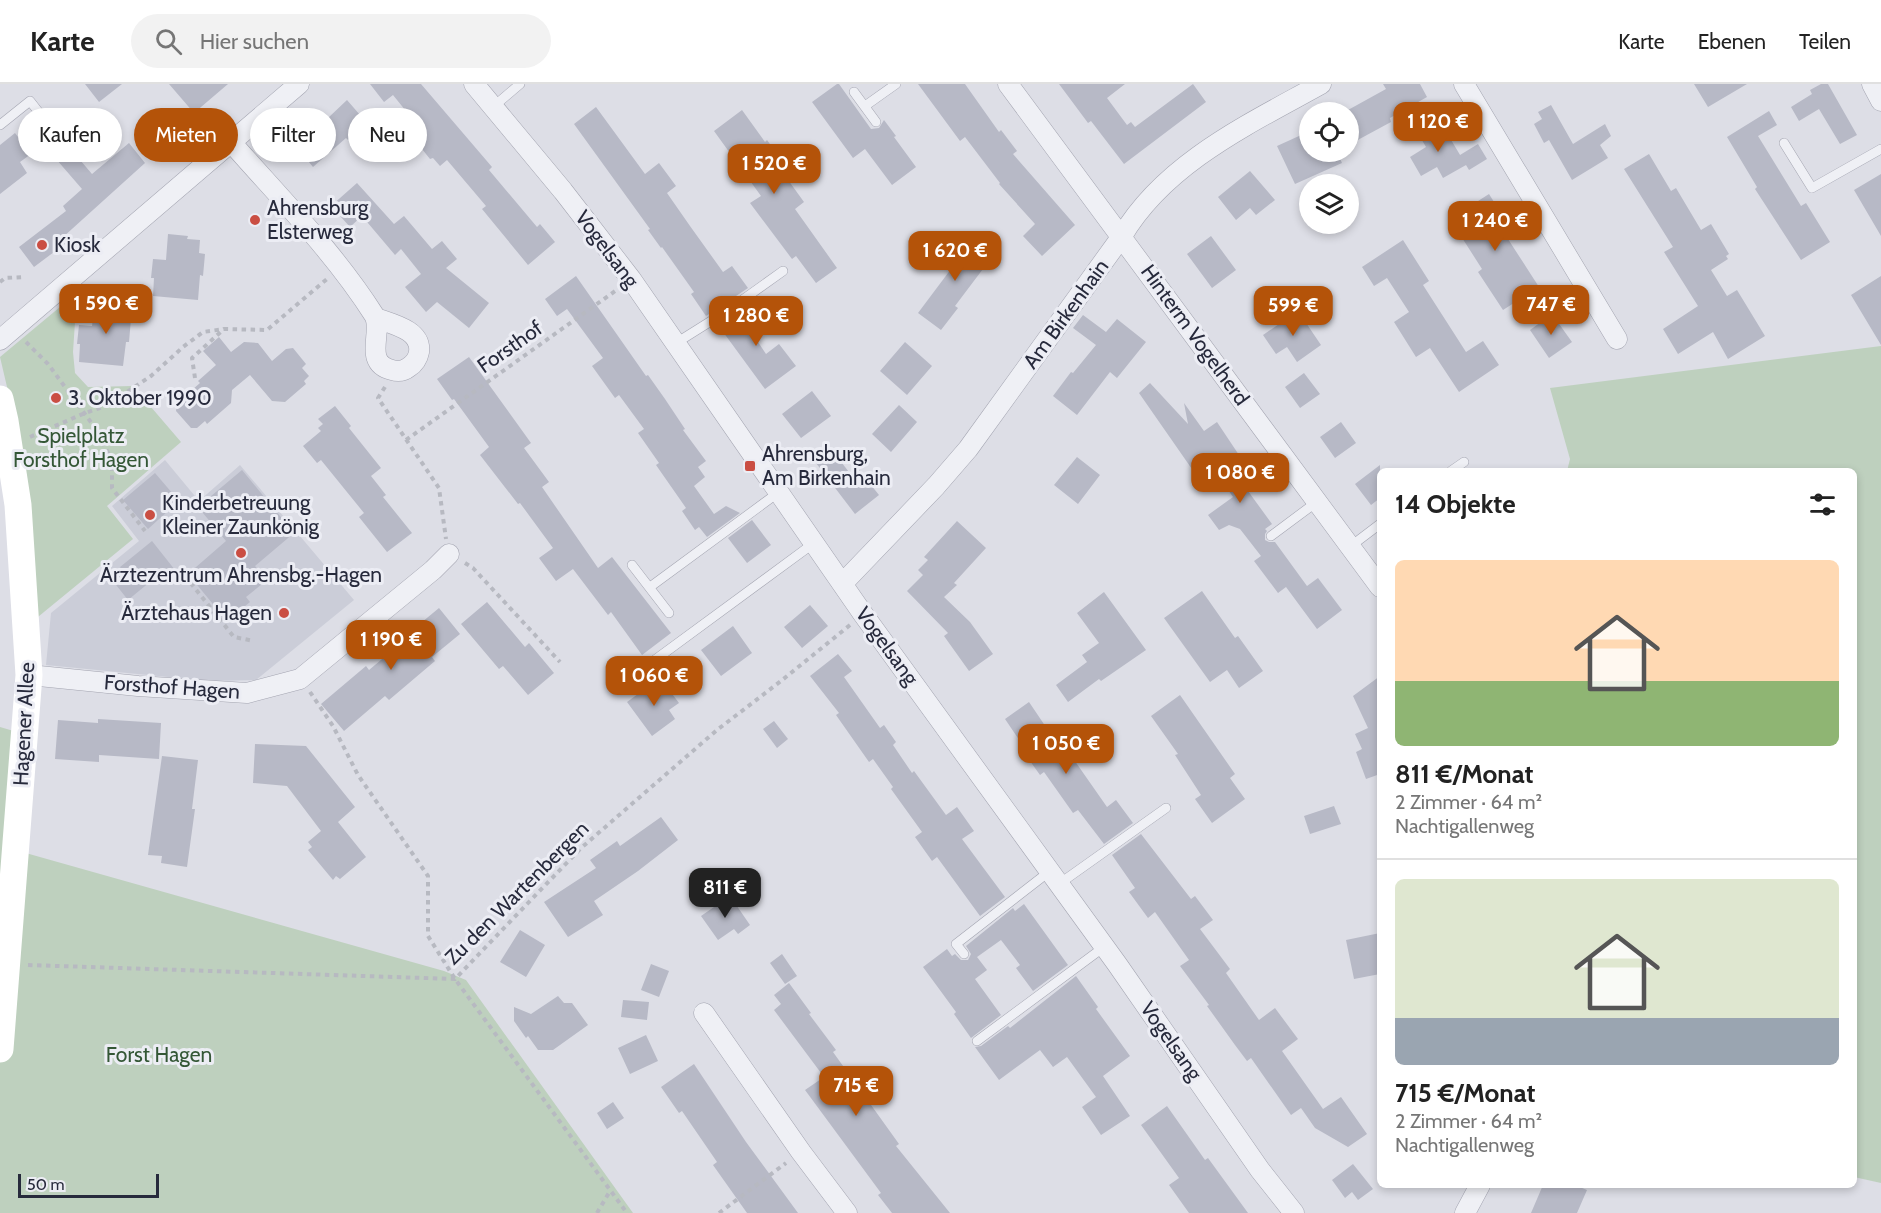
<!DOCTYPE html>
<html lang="de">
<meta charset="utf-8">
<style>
body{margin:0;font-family:Cabin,sans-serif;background:#f2f2f2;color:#222;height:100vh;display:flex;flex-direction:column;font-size:22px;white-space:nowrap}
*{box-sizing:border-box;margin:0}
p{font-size:20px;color:#767676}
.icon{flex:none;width:33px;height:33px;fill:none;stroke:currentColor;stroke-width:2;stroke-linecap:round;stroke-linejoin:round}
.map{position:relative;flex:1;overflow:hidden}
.panel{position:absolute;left:1377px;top:384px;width:480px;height:720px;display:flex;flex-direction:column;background:#fff;border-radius:9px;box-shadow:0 3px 9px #0003}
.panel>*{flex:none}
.banner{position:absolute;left:18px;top:24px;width:570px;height:54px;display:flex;gap:12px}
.buttons{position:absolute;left:1299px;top:18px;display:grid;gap:12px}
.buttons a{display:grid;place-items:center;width:60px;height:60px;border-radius:50%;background:#fff;box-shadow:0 3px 9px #0003;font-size:30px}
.scale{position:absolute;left:18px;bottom:15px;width:141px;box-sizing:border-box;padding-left:6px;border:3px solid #272a3c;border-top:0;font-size:16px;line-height:21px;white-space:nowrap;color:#272a3c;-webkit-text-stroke:4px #ecedf4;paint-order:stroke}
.price{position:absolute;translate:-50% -51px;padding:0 14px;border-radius:12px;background:#b45309;color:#fff;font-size:20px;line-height:39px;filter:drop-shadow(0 2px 3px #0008)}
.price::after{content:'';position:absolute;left:50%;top:36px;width:18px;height:14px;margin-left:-9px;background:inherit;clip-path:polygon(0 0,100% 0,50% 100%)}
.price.selected{background:#222;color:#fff}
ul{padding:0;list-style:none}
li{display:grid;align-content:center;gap:12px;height:318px;padding:0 18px}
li+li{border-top:2px solid #e0e0e0}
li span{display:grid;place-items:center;height:186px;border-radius:9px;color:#555}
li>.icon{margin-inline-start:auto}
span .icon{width:108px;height:108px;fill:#fffc;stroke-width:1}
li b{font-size:26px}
h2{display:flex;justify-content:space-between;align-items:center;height:72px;padding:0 18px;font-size:26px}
.pill{padding:0 21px;border-radius:27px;background:#fff;box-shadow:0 3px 9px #0003;font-size:21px;line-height:54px}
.pill.selected{background:#b45309;color:#fff}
header{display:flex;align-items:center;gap:36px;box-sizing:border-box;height:84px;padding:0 30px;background:#fff;border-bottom:2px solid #e0e0e0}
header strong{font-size:28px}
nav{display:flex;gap:33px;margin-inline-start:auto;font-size:21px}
.search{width:420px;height:54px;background:#f2f2f2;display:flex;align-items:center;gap:15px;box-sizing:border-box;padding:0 21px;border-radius:33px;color:#767676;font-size:22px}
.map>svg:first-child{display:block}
.built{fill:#cbcdd8}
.green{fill:#bed0be}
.building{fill:#b7b9c6}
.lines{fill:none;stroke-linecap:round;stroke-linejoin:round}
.lane-casing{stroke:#a3a4b0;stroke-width:10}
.street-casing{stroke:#a3a4b0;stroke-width:21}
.path{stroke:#b7b9c1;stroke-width:4;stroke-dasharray:4.5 4.5;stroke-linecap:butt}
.lane{stroke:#eff0f5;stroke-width:9}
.street{stroke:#eff0f5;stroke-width:20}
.secondary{stroke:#fff;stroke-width:27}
.poi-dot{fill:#ca4e43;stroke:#ecedf4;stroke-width:2}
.labels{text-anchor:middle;stroke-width:6;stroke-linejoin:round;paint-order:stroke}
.poi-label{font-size:21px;fill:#272a3c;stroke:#ecedf4;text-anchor:start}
.street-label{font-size:21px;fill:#272a3c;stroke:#ecedf4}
.park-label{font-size:21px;fill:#345736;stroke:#ecedf4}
</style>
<header>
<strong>Karte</strong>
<div class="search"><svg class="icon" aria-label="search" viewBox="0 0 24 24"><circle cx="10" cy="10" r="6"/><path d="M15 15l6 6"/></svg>Hier suchen</div>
<nav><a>Karte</a><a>Ebenen</a><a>Teilen</a></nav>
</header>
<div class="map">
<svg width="1881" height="1129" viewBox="0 0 1881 1129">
<rect width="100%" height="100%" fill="#dddee6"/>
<!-- built -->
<path class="built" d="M165 376 199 417 240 381 354 516 256 596 209 597 46 581 51 529 139 457 112 422Z"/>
<!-- green -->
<path class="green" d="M66 218 75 238 73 268 75 289 88 303 133 302 181 358 107 422 133 455 33 537 11 320 0 273Z
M1881 262V1099L1854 1093V387H1567L1570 375 1550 304Z
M0 643 17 648 8 764 444 887 466 896 633 1129H0Z"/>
<!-- building -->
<path class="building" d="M85 0H122L99 18Z
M169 0H228L194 29Z
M370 0H421L492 83 489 86 537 143 540 140 555 158 528 181 482 125 486 122 447 76 440 82 433 74 430 75 406 45 414 37 393 11 384 18Z
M837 0H839L871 45 879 44 884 36 896 52 894 53 916 83 892 101 865 65 853 74 812 18Z
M918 0H965L999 48 1001 46 1017 67 1013 70 1075 141 1042 172 1023 152 1035 140 999 100 1000 99 965 53 960 57Z
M1059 0H1125L1107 14 1127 41 1131 38 1135 43 1193 0 1206 18 1124 80 1091 37 1088 39Z
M1383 0H1420L1427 13 1390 34 1391 38 1354 58 1348 48V26L1386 5Z
M1694 0H1747L1708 23Z
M1821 0H1828L1857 51 1840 60 1819 25 1799 37 1791 23 1812 10 1810 6Z
M347 16 367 39 348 56 346 54 313 83 299 66 331 37 328 34Z
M1551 21 1573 60 1605 40 1611 52 1600 61 1608 74 1572 96 1549 56 1544 59 1534 40 1542 35 1538 28Z
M596 23 645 90 659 79 676 102 667 109 690 142 723 188 732 182 748 204 706 232 691 210 694 208 662 163 661 164 648 146 650 145 574 40Z
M742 26 765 58 767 56 783 78 778 82 804 118 795 125 837 184 816 199 796 172 792 175 750 119 761 112 714 47Z
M1769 27 1777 41 1758 52 1801 122 1806 119 1830 158 1801 176 1755 105 1757 103 1727 53Z
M57 36 69 50 63 56 92 90 129 59 145 79 62 154 66 159 34 183 19 163 66 127 63 122 82 105 37 53 45 46 53 45 55 38Z
M1441 39 1466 81 1443 94 1437 83 1421 92 1410 73 1426 63 1419 51Z
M1310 47V68H1337L1342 79 1295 100 1277 62Z
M15 49 31 70 20 78 27 89 0 110V61Z
M1478 60 1487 75 1469 86 1460 71Z
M1649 70 1671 107 1676 104 1701 146 1711 140 1729 170 1726 172 1728 175 1711 186 1727 212 1737 206 1765 252 1728 275 1713 248 1678 270 1663 245 1698 222 1664 168 1673 163 1624 85Z
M1250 87 1275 116 1256 131 1250 124 1236 136 1218 113Z
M1881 90V152L1854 106Z
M357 99 394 140 404 132 432 165 442 157 457 175 446 184 489 219 469 244 437 218 426 228 405 203 421 190 401 165 395 171 362 132 350 143 331 122Z
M1489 110 1514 150 1508 155 1539 203 1503 226 1478 188 1482 185 1450 135Z
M168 150 188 152 187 155 200 156 199 169 205 170 203 192 200 191 198 216 153 212 154 194H151L153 175 166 176Z
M965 152 992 173 955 222 958 224 941 246 918 229 951 185 944 180Z
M1211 152 1236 186 1212 204 1187 170Z
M1403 156 1429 197 1423 201 1466 268 1483 257 1499 281 1459 308 1430 264 1416 273 1394 238 1409 228 1387 194 1374 202 1362 183Z
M576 192 646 292 648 291 665 315 685 345 683 346 706 377 698 383 705 393 694 402 714 430 726 422 740 429 707 453 699 443 695 446 682 427 686 424 656 381 659 379 638 349 644 345 619 311 615 314 592 282 603 274 567 225 557 232 545 215Z
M1881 192V261L1851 211Z
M95 216 114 218 113 221 132 223 129 258H126L123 282 79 278 80 260H77L79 241 92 242Z
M750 219 763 237 750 246 766 270 779 260 796 282 765 305 718 241Z
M1298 227 1321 261 1297 278 1287 263 1276 270 1263 251Z
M1552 230 1572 258 1549 274 1530 246Z
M1083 231 1106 248 1117 235 1146 258 1117 294 1110 288 1077 331 1053 312 1071 288 1073 289 1096 261 1073 244Z
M219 253 231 268 244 258 258 259 272 277 286 265 293 264 306 280 302 284 309 292 304 297 306 300 285 318 272 317 250 291 232 306 231 319 207 340 205 337 197 344H191L176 327 177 319 200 299 198 297 216 281 203 267Z
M905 258 932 282 907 311 880 287Z
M469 273 531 359 524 364 549 398 542 403 598 484 612 473 671 549 642 571 611 528 608 531 573 485 556 497 539 474 553 464 520 419 518 420 480 371 489 363 454 315 452 316 437 295Z
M1304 289 1320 310 1300 324 1285 303Z
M1150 299 1188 340 1184 319 1204 347 1217 338 1243 377 1232 385 1272 440 1265 445 1267 447 1265 450V456L1269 458H1275L1307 502 1318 494 1342 526 1317 545 1286 503 1278 509 1254 477 1261 472 1240 445 1229 441 1219 446 1208 431 1233 413 1209 378 1194 388 1139 309Z
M812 307 831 332 801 354 782 330Z
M899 321 917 338 891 368 872 350Z
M335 322 351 342 349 344 381 384 371 392 386 411 383 413 412 449 387 468 359 433 364 429 321 376 317 379 303 362 321 347 318 344 323 340 318 335Z
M1341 338 1356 359 1335 374 1320 353Z
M832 366 852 392 859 386 879 411 855 430 816 379Z
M1077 373 1100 391 1078 420 1054 401Z
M1380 381V414L1371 421 1355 400Z
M242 386 294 449 255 482 267 496 246 513 250 518 227 537 188 490 226 457 198 423Z
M155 389 179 417 148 445 123 416Z
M752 436 771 461 747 479 728 454Z
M957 437 986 464 954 499 957 501 944 513 970 538 993 570 969 587 944 552 948 549 907 507 923 491 918 486 928 476 924 473Z
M152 457 175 486 160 498 156 493 128 516 109 492Z
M1202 507 1235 554 1238 552 1263 587 1239 604 1227 586 1210 598 1164 534Z
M1104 508 1146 566 1101 597 1099 595 1068 618 1056 601 1087 578 1082 571 1099 559 1077 529Z
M487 518 525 563 529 559 554 589 528 611 503 582 499 585 461 540Z
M810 521 828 542 802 564 784 543Z
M439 524 460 550 432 573 435 577 389 616 385 612 344 647 321 620 366 582 369 586 412 550 410 548Z
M733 542 752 569 721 592 701 566Z
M838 570 852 587 844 593 880 644 884 641 896 658 893 661 912 689 914 687 946 731 957 723 974 747 962 755 1005 813 980 832 937 773 932 777 915 753 922 748 891 705 893 703 873 675 869 678 836 631 839 629 810 592Z
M1380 592V690L1366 695 1356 668 1362 665 1355 650 1368 644 1353 612Z
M660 594 679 619 669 626 675 635 652 652 627 618Z
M1180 611 1235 690 1230 694 1245 715 1212 739 1195 715 1201 711 1175 671 1178 670 1151 632Z
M1029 618 1052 652 1056 650 1107 723 1116 716 1133 739 1104 760 1078 726 1073 729 1044 688 1040 691 1025 670 1028 669 1005 635Z
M98 635 161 639 159 675 99 671V678L55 675 58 636 98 639Z
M774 637 788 655 777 664 763 645Z
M255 660 306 662 355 723 338 738 366 773 340 795 336 792 333 796 308 766 312 763 308 758 321 747 287 702 253 699Z
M162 672 198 676 192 725H195L187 783 161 779 162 772 148 771Z
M1334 722 1341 740 1310 750 1304 732Z
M661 733 678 756 638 787 594 817 603 831 568 853 544 818 596 784 590 776 617 757 620 762Z
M1141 750 1191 815 1195 812 1213 836 1200 845 1230 885 1226 889 1259 936 1275 924 1298 955 1282 967 1323 1025 1341 1013 1367 1050 1348 1063 1315 1044 1301 1024 1291 1031 1251 974 1247 977 1235 961 1207 922 1209 921 1180 882 1189 876 1155 828 1148 834 1129 808 1135 804 1112 771Z
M730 812 750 841 738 850 734 845 718 856 701 832Z
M1024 820 1068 881 1033 907 1016 884 1020 881 1001 856 977 873 987 886 975 895 1001 931 971 954 954 930 956 928 923 883 947 865 952 872 955 870 961 876H968L971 870 966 862 1013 824 1015 827Z
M520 846 545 861 526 893 500 878Z
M1380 849V890L1354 895 1346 856Z
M782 870 797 892 785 900 770 879Z
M651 880 669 887 659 913 641 906Z
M1076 892 1098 923 1096 925 1130 972 1103 992 1130 1032 1101 1051 1082 1023 1096 1013 1067 973 1053 983 1040 966 999 996 975 963 981 962 1008 942 1010 944Z
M789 899 811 929 809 930 836 966 833 968 899 1060 896 1062 950 1129H892L878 1111 881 1109 805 1006 824 993 774 926 781 920 774 911Z
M558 912 564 919H572L588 941 553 966H538L528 952 526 954 514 937V923L531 930Z
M623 916 649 918 647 936 621 933Z
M646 951 658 977 630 990 618 964Z
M694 980 746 1058 798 1129H747L713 1081 717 1078 682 1027 679 1029 661 1003Z
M613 1018 624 1034 607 1045 597 1029Z
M1167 1022 1205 1076 1208 1074 1248 1129H1189L1169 1101 1179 1094 1141 1041Z
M1353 1080 1373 1105 1358 1116 1352 1108 1345 1114 1332 1096Z
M1543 1101H1575L1587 1106 1577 1129H1531Z"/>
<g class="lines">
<defs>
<path id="lane" d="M854 8 876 38
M865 22 896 0
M493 23 520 0
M0 41 30 17 48 40
M1784 59 1812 104 1881 65
M676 259 727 227 783 187
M1451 387 1464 378
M1271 452 1318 417
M1351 462 1380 440
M632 481 669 529
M650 503 779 408
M648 581 814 459
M1059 800 1166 724
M964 870 956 860 1050 787
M977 957 1104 863"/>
<path id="street" d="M474 0 563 107 631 195 863 530 1117 880 1260 1086 1294 1129
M1008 0 1380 503
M1464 0 1617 255
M1872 0 1881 17
M231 58C280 114 334 168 374 231 384 247 362 279 392 286 398 288 404 287 409 283 414 280 418 274 419 268 422 246 392 240 376 234
M0 256 299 0
M843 499 936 402 968 365 1122 152C1165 79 1249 40 1321 0
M29 591 138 602 247 609 300 595 433 486 449 470
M704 929 801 1068 847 1129
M1465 1129 1480 1101"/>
</defs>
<!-- lane casing -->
<use href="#lane" class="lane-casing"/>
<!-- street casing -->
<use href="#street" class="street-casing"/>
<!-- path -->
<path class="path" d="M0 198 5 194 24 193
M26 258 48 280 93 341 112 376V404L145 447
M195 294 192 274 224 245 267 246 327 195
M385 303 378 314 439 404 446 455
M30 353 85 329 106 322 151 292 183 263 203 248 224 245
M406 356 618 205
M465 479 473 484 560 578
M185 492 234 553 254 557
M310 608 333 642 358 691 428 792V852L455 895 627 1129
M28 881 455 895 580 765 717 646 781 597 850 541
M597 1129 610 1107
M719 1129 786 1079"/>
<!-- lane -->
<use href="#lane" class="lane"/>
<!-- street -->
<use href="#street" class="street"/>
<!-- secondary -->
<path class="secondary" d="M0 315 5 337 18 421 29 591 0 965"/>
</g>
<!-- markers -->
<g class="poi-dot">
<circle cx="255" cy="136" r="6"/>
<circle cx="42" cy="161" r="6"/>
<circle cx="56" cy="314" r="6"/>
<rect x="744" y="376" width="12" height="12" rx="3"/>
<circle cx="150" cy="431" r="6"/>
<circle cx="241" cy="469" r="6"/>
<circle cx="284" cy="529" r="6"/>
</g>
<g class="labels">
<!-- poi labels -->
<g class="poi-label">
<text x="267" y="131">Ahrensburg<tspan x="267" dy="24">Elsterweg</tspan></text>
<text x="54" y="168">Kiosk</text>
<text x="68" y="321">3. Oktober 1990</text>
<text x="762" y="377">Ahrensburg,<tspan x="762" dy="24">Am Birkenhain</tspan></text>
<text x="162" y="426">Kinderbetreuung<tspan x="162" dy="24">Kleiner Zaunkönig</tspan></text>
<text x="241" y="498" text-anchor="middle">Ärztezentrum Ahrensbg.-Hagen</text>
<text x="272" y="536" text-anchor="end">Ärztehaus Hagen</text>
</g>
<!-- street labels -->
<g class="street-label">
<text transform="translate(607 165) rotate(53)" y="7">Vogelsang</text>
<text transform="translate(1066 230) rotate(-54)" y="7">Am Birkenhain</text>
<text transform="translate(1195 251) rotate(54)" y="7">Hinterm Vogelherd</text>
<text transform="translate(510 263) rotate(-35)" y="7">Forsthof</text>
<text transform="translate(887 562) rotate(54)" y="7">Vogelsang</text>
<text transform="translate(172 603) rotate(4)" y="7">Forsthof Hagen</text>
<text transform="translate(24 640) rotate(-87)" y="7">Hagener Allee</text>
<text transform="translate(517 809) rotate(-45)" y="7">Zu den Wartenbergen</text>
<text transform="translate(1171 957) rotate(55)" y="7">Vogelsang</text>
</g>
<!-- park labels -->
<g class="park-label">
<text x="81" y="359">Spielplatz<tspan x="81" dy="24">Forsthof Hagen</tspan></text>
<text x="159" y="978">Forst Hagen</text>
</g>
</g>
</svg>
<div class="buttons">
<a><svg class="icon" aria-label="locate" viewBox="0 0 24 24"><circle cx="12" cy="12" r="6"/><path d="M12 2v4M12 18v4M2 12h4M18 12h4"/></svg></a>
<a><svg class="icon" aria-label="layers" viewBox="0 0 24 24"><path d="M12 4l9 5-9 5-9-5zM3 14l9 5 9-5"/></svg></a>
</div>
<div class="scale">50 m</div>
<b class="price" style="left:1438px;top:69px">1 120 €</b>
<b class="price" style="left:774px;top:111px">1 520 €</b>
<b class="price" style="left:1495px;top:168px">1 240 €</b>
<b class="price" style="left:955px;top:198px">1 620 €</b>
<b class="price" style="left:106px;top:251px">1 590 €</b>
<b class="price" style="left:1551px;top:252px">747 €</b>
<b class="price" style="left:1293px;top:253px">599 €</b>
<b class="price" style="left:756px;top:263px">1 280 €</b>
<b class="price" style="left:1240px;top:420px">1 080 €</b>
<b class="price" style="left:391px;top:587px">1 190 €</b>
<b class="price" style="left:654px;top:623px">1 060 €</b>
<b class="price" style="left:1066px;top:691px">1 050 €</b>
<b class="price selected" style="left:725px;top:835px">811 €</b>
<b class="price" style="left:856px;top:1033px">715 €</b>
<div class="banner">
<a class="pill">Kaufen</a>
<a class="pill selected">Mieten</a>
<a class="pill">Filter</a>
<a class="pill">Neu</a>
</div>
<section class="panel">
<h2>14 Objekte<svg class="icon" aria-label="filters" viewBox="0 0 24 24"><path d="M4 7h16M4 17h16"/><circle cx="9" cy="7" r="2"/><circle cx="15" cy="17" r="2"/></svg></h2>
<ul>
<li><span style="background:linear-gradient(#ffd9b3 65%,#8fb573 0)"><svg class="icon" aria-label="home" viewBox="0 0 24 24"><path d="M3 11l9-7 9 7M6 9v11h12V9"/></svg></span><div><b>811 €/Monat</b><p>2 Zimmer · 64 m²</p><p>Nachtigallenweg</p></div></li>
<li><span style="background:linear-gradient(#dfe7d0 75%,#9aa5b1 0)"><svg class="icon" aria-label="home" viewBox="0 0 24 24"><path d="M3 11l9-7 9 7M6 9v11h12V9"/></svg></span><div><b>715 €/Monat</b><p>2 Zimmer · 64 m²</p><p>Nachtigallenweg</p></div></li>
</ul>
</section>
</div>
